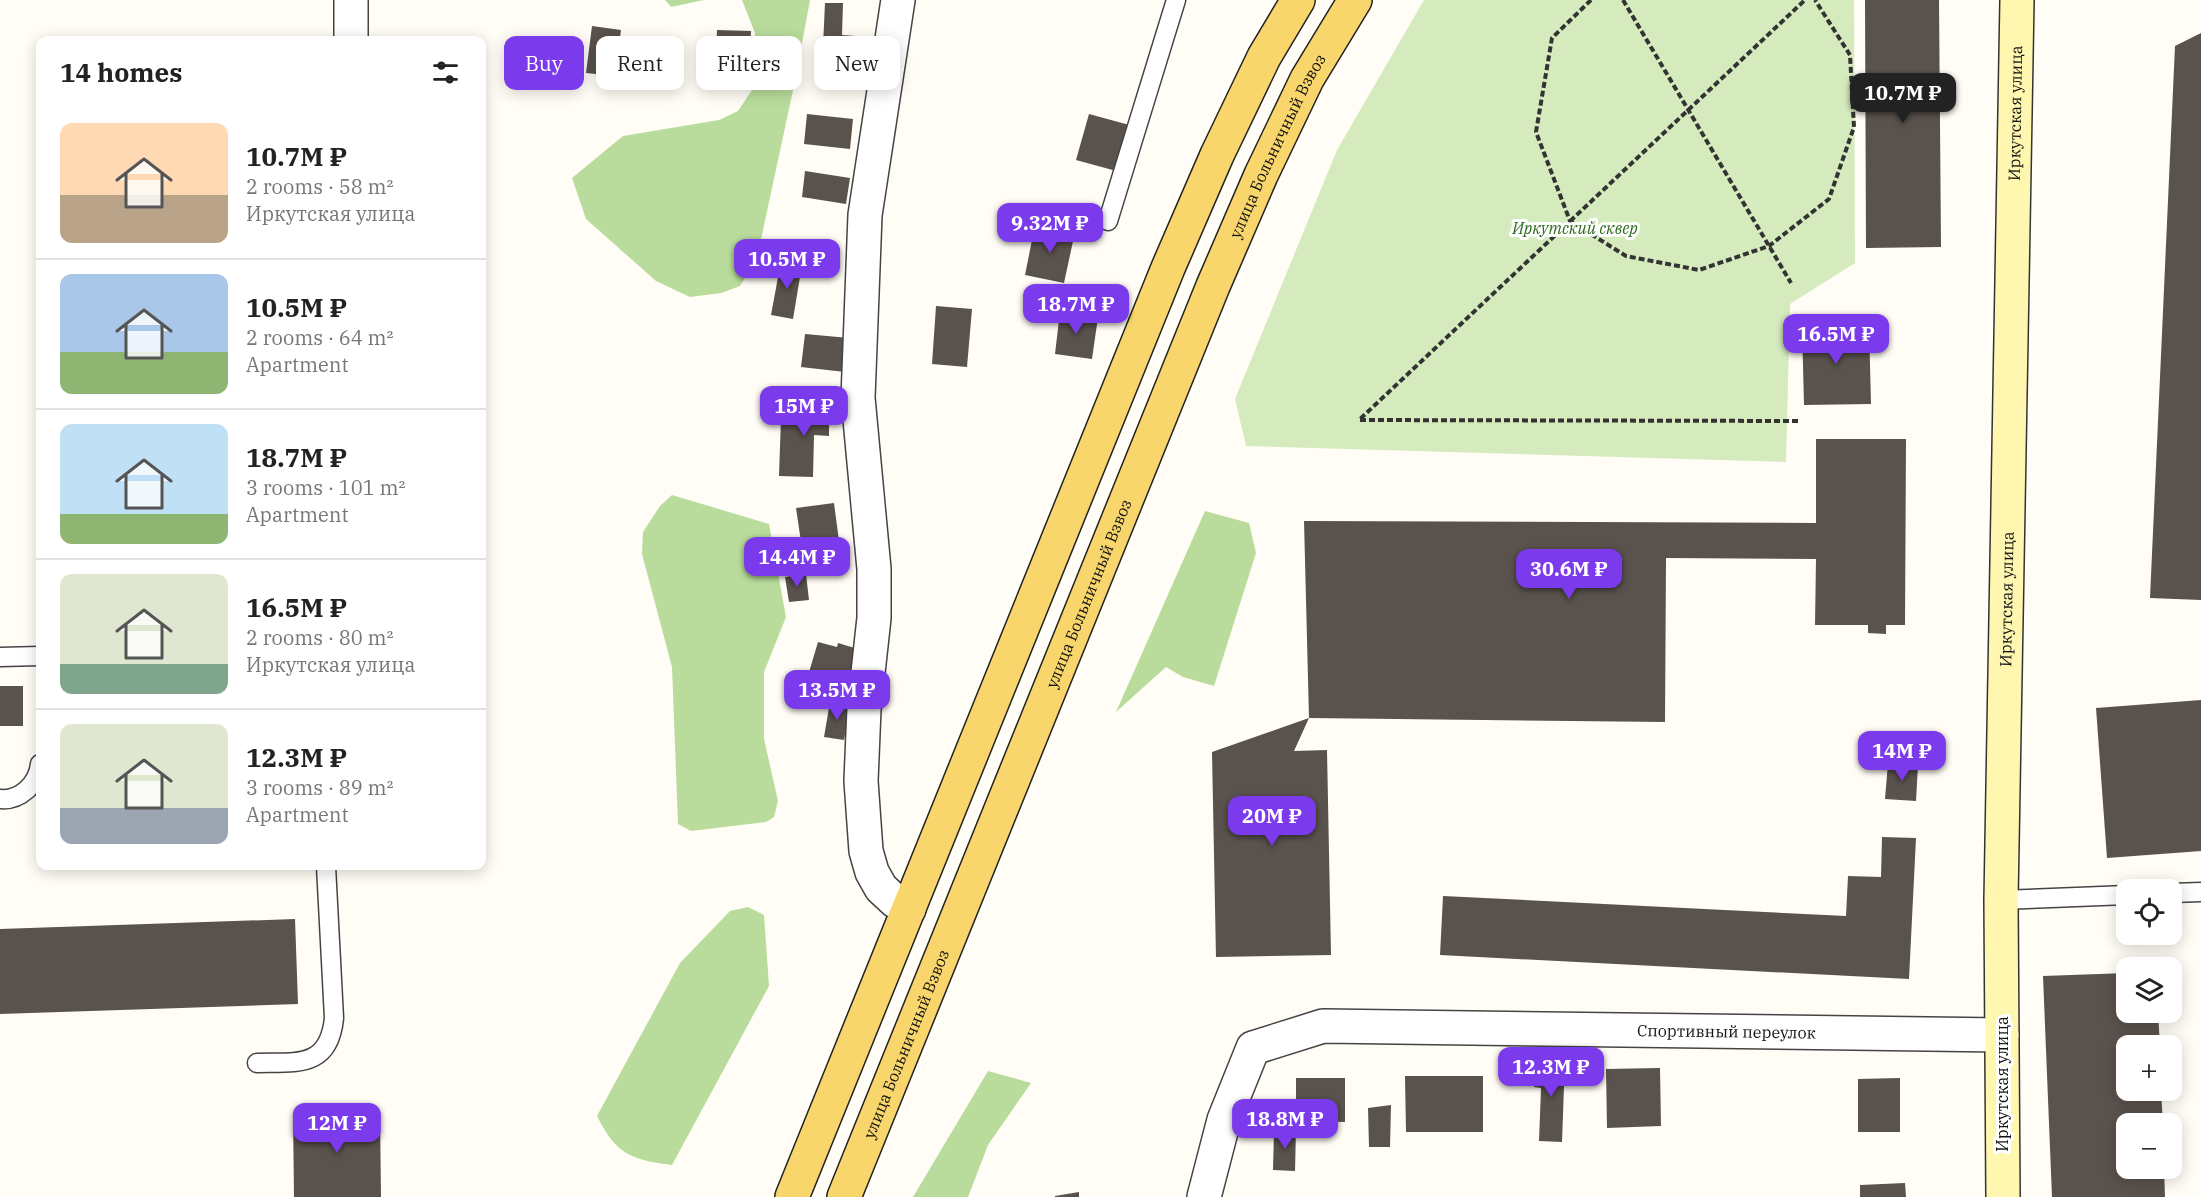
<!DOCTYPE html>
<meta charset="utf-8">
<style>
body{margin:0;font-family:"IBM Plex Serif",serif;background:#f6f6f6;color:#222;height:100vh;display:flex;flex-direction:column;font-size:22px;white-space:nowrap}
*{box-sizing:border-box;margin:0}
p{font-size:20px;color:#767676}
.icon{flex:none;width:33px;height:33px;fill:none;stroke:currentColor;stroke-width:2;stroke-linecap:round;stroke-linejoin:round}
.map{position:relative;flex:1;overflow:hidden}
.sheet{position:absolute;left:36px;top:36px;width:450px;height:834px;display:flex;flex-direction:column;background:#fff;border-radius:12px;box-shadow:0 3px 15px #0003}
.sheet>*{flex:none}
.hud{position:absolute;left:504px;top:36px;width:570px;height:54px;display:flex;gap:12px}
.fabs{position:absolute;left:2116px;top:879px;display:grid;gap:12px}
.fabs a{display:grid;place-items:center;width:66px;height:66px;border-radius:12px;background:#fff;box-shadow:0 3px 15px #0003;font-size:30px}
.price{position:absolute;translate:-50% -51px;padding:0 14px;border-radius:12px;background:#7c3aed;color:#fff;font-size:20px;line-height:39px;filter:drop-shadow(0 2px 3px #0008)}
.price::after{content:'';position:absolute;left:50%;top:36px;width:18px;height:14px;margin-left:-9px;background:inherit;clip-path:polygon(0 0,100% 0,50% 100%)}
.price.on{background:#222;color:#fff}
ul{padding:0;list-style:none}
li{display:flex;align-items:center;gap:18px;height:150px;padding:0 24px}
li+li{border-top:2px solid #e0e0e0}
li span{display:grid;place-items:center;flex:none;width:168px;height:120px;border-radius:12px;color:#555}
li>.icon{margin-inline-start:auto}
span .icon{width:72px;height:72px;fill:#fffc;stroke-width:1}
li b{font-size:26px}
h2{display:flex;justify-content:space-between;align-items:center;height:72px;padding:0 24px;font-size:26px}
.tag{padding:0 21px;border-radius:12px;background:#fff;box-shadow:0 3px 15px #0003;font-size:21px;line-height:54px}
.tag.on{background:#7c3aed;color:#fff}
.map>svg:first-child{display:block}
.green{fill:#d5ebbd}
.forest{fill:#b9dc9c}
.building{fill:#5a524d}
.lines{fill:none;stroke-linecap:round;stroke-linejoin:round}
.lane-casing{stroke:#444;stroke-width:21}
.street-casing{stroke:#444;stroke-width:36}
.secondary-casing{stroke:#333;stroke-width:36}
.primary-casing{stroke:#222;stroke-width:36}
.path{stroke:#333;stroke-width:4;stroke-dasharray:6 3;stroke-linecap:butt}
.lane{stroke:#fff;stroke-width:18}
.street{stroke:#fff;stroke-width:33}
.secondary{stroke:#fff6b0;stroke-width:33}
.primary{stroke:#f9d66b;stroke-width:33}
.labels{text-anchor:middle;stroke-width:6;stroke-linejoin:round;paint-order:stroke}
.street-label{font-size:16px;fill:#111;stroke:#fff}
.park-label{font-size:16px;font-style:italic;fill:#2f6b1f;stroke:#fff}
</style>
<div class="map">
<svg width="2201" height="1197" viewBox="0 0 2201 1197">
<rect width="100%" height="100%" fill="#fffdf5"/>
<!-- green -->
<path class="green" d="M1424 0H1854L1855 263 1790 304 1786 462 1246 446 1235 399 1337 150Z"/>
<!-- forest -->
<path class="forest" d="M665 0H704L671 7Z
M742 0H810L795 81 757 258 740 286 721 293 690 297 656 281 586 219 572 178 623 136 719 120 738 111 752 90 755 33Z
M672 495 769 524 786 617 764 672V739L778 801 774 817 766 822 691 831 678 824 672 667 642 554 643 532 660 506Z
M1205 511 1249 523 1256 553 1214 686 1183 677 1166 667 1116 712Z
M748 907 764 915 769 986 672 1165C631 1160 616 1154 597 1116L680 963 730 911Z
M988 1071 1031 1083 988 1145 968 1197H913Z"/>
<!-- building -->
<path class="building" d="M1865 0H1939L1941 247 1866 248Z
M825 3H843L842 35 856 36V58H840V68L822 67Z
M592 26 621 30 615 76 586 73Z
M717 30 751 31 749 90 715 89Z
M2201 33V600L2150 598 2175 46Z
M807 114 853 119 850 149 804 144Z
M1089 114 1133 126 1120 172 1076 160Z
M805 171 850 178 846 204 802 197Z
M1035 225 1075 232 1064 283 1025 275Z
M781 261 802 265 793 319 771 315Z
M936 306 972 309 967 367 932 364Z
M1060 311 1098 317 1092 359 1055 354Z
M1869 325 1871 404 1804 405 1802 326Z
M805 334 849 338 845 372 801 367Z
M816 397H835V423H829V436L814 435 813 477 779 476 781 417H800V406L816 407Z
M1816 439H1906L1905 625H1886V634L1868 633V625H1815L1816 559 1666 558 1665 722 1309 718 1304 521 1816 523Z
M834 503 841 556 804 562 796 508Z
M806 574 809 600 789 602 785 577Z
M818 642 837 647 838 643 858 649 850 675 838 672 830 697 804 689Z
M0 686H23V726H0Z
M2201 700V851L2107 858 2096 708Z
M830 702 850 705 844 740 824 737Z
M1309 718 1294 751 1327 750 1331 955 1216 957 1212 752Z
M1888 763 1918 765 1916 801 1885 799Z
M1882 837 1916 838 1909 979 1440 955 1443 896 1846 916 1848 876 1881 877Z
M295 919 298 1004 0 1014V929Z
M2127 973V1012H2158L2160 1046H2127V1090H2161L2163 1124H2127V1168H2164L2165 1197H2052L2043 976Z
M1536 1058 1565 1059 1562 1142 1539 1141 1541 1088 1534 1087Z
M1660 1068 1661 1126 1607 1128 1606 1069Z
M1405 1076H1483V1132H1406Z
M1296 1078H1345V1122L1296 1121Z
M1900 1078V1132H1858V1079Z
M1391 1105 1390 1147H1369L1368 1108Z
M380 1111 381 1197H294L293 1113Z
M1274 1129H1296L1295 1171 1273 1170Z
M1905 1183 1906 1197H1860V1185Z
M1079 1192V1197H1055V1196Z"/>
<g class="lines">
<defs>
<path id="lane" d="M1108 221 1176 0
M0 657 40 656
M0 799C20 801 38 784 40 764
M2172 893 2201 892
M2001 900 2127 895
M257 1063C296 1062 329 1069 334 1018L326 866"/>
<g id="street">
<path d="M898 0 865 215 858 398 874 569V618L864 709 861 781 866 851 872 872 881 888 895 901 909 909"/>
<path d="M351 40V0"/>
<path id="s1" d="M1204 1197 1224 1120 1253 1048 1323 1026 2002 1035"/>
</g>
<g id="secondary">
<path id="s2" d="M2003 1197 2001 900 2017 0"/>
</g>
<g id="primary">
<path d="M792 1197 1168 268 1217 155 1264 57 1298 0"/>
<path id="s3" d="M844 1197 1213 286 1261 175 1307 79 1355 0"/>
</g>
</defs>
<!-- lane casing -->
<use href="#lane" class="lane-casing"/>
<!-- street casing -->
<use href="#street" class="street-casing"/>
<!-- secondary casing -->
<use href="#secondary" class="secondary-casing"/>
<!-- primary casing -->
<use href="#primary" class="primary-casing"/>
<!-- path -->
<path class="path" d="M1591 0 1552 38 1536 132 1570 221 1626 256 1699 270 1769 246 1829 199 1854 127 1850 55 1815 0
M1623 0 1791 283
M1798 421 1359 420 1805 0"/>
<!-- lane -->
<use href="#lane" class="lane"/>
<!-- street -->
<use href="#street" class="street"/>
<!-- secondary -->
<use href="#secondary" class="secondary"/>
<!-- primary -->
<use href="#primary" class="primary"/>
</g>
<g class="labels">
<!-- street labels -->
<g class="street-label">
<text dy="6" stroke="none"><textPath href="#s2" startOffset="1084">Иркутская улица</textPath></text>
<text dy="6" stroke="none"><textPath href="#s3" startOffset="1137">улица Больничный Взвоз</textPath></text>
<text dy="6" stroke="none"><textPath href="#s3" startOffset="651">улица Больничный Взвоз</textPath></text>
<text dy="6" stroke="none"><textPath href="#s2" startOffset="598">Иркутская улица</textPath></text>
<text dy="6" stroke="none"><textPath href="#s1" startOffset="634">Спортивный переулок</textPath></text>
<text dy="6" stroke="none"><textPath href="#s3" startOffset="165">улица Больничный Взвоз</textPath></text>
<text transform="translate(2002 1084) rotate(-90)" y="6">Иркутская улица</text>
</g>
<!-- park labels -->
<g class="park-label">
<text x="1575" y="234">Иркутский сквер</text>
</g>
</g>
</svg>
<div class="fabs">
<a><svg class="icon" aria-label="locate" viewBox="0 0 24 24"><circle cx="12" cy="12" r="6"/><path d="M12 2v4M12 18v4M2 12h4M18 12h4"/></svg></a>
<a><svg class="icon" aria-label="layers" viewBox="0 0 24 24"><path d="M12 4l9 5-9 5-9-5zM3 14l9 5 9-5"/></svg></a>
<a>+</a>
<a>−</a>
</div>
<b class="price on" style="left:1903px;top:124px">10.7M ₽</b>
<b class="price" style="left:1050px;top:254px">9.32M ₽</b>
<b class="price" style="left:787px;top:290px">10.5M ₽</b>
<b class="price" style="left:1076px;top:335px">18.7M ₽</b>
<b class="price" style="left:1836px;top:365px">16.5M ₽</b>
<b class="price" style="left:804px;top:437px">15M ₽</b>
<b class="price" style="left:797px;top:588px">14.4M ₽</b>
<b class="price" style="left:1569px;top:600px">30.6M ₽</b>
<b class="price" style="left:837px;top:721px">13.5M ₽</b>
<b class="price" style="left:1902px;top:782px">14M ₽</b>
<b class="price" style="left:1272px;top:847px">20M ₽</b>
<b class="price" style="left:1551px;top:1098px">12.3M ₽</b>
<b class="price" style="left:1285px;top:1150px">18.8M ₽</b>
<b class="price" style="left:337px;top:1154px">12M ₽</b>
<div class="hud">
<a class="tag on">Buy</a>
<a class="tag">Rent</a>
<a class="tag">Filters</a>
<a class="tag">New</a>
</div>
<section class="sheet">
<h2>14 homes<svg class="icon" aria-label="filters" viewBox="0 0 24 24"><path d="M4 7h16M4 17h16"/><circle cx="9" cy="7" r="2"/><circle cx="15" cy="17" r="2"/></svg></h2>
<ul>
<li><span style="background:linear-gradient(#ffd9b3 60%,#b9a48a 0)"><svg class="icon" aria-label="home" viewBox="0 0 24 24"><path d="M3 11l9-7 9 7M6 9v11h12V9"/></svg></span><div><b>10.7M ₽</b><p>2 rooms · 58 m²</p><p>Иркутская улица</p></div></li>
<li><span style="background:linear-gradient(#a9c7e8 65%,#8fb573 0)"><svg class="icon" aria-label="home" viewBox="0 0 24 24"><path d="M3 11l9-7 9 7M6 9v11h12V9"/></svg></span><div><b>10.5M ₽</b><p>2 rooms · 64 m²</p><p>Apartment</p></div></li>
<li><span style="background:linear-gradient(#bfe0f5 75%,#8fb573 0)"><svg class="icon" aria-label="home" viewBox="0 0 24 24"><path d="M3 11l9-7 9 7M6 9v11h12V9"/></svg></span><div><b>18.7M ₽</b><p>3 rooms · 101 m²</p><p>Apartment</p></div></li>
<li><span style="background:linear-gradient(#dfe7d0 75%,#7fa58c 0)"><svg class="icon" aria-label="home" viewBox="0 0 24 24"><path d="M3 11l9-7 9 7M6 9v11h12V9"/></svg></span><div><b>16.5M ₽</b><p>2 rooms · 80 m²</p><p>Иркутская улица</p></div></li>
<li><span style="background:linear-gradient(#dfe7d0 70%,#9aa5b1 0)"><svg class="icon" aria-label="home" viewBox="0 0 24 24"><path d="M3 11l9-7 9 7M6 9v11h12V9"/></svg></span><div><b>12.3M ₽</b><p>3 rooms · 89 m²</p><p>Apartment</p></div></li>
</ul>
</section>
</div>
